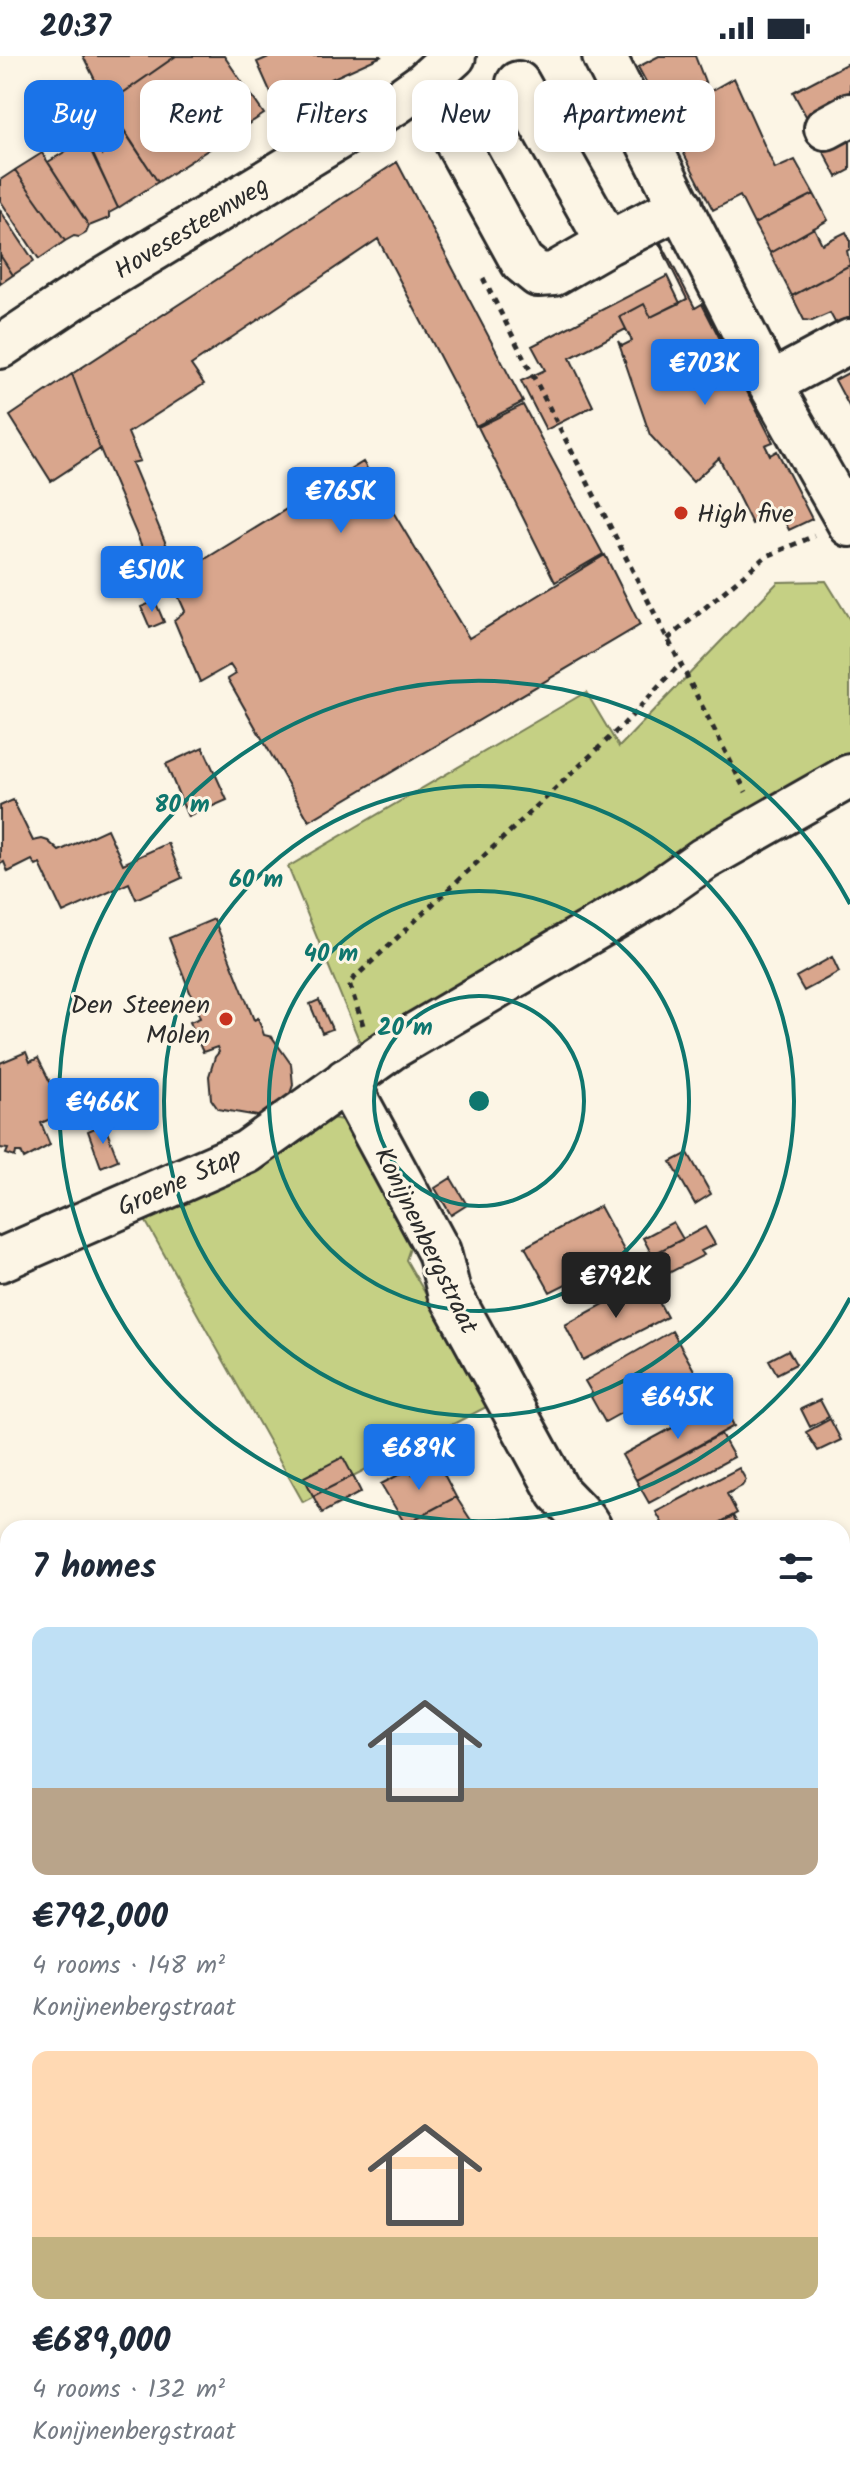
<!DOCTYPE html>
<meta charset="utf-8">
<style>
body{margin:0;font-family:Kalam,sans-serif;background:#f2f2f3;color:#1f2937;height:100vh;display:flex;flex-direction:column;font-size:30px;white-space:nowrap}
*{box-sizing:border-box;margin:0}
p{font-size:26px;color:#747a83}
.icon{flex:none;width:44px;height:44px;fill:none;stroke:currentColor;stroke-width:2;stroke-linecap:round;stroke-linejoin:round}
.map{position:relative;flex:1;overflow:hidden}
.details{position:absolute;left:0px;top:1464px;width:850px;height:962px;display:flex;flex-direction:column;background:#fff;border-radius:24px 24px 0 0;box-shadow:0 4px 12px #0003}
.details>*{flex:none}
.banner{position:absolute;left:24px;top:24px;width:802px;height:72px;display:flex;gap:16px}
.price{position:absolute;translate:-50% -68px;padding:0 18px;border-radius:8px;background:#1a73e8;color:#fff;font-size:26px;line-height:52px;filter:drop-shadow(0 2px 4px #0008)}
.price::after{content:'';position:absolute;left:50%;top:48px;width:24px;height:18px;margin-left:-12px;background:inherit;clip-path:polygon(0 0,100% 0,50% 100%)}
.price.current{background:#222;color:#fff}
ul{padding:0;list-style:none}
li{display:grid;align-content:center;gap:16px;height:424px;padding:0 32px}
li span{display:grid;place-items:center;height:248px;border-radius:16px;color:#555}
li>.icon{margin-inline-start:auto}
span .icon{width:144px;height:144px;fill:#fffc;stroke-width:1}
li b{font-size:34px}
h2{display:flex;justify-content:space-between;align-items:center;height:96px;padding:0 32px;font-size:34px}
.pill{padding:0 28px;border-radius:16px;background:#fff;box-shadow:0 4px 12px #0003;font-size:28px;line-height:72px}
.pill.current{background:#1a73e8;color:#fff}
.status{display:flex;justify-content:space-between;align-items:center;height:56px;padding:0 40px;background:#fff;direction:ltr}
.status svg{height:22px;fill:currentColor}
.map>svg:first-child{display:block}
.green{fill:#c5d084;stroke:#787e58;stroke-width:2}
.building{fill:#d9a68d;stroke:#2b2b2b;stroke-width:2}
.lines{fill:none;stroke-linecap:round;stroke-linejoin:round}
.minor-casing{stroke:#2b2b2b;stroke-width:48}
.path{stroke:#2b2b2b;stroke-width:5;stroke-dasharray:6 6;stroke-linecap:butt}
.minor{stroke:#fcf5e5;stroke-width:42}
.ring{fill:none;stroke:#0f766e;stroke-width:4}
.poi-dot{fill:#c8321e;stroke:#fcf5e5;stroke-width:3}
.labels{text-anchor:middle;stroke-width:6;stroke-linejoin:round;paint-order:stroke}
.street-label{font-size:26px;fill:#2b2b2b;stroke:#fcf5e5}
.poi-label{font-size:26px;fill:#2b2b2b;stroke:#fcf5e5;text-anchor:start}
.centre{fill:#0f766e;stroke:#fcf5e5;stroke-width:4}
.ring-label{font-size:24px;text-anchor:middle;font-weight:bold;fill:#0f766e;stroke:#fcf5e5;stroke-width:6;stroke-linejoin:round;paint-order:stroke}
</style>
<div class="status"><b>20:37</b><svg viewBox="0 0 49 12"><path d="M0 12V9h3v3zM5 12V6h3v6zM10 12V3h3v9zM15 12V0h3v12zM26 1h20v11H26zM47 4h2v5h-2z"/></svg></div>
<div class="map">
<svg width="850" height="2425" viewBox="0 0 850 2425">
<rect width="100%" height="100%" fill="#fcf5e5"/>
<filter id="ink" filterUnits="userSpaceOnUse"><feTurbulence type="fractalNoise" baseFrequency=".0125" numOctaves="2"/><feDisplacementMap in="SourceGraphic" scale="16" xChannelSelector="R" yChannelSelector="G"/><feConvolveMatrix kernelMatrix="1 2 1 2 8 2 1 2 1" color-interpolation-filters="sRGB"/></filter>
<g filter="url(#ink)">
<!-- green -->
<path class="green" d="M826 525 850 564V697L361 989 288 811 586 636 619 691 778 526Z
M321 1060 347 1065 411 1189 406 1204 490 1349 303 1446 141 1157Z
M0 1513 8 1528V2418H842V1659L850 1655V2425H0Z"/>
<!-- building -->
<path class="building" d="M83 0H176L107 48Z
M176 0H224L264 58 158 126 107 48Z
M271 0H382L300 37 307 51 282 62 257 6Z
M659 0H695L709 36 665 61 638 11Z
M850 6V40L807 62 793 36Z
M734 22 775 113 795 104 814 138 754 168 740 140 713 154 665 61Z
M110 54 158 126 118 152 90 93 96 90 102 99 114 91 100 69 102 68 97 61Z
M850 78V114L837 121 822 93Z
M86 83 118 152 109 157V162L89 170 48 106Z
M42 97 89 170 86 177 79 181 74 180 65 185 15 114Z
M397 106 523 346 476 370 378 183 191 309 204 328 128 377 140 405 132 407 179 519 363 406 469 582 605 499 640 569 309 765 228 623 236 618 230 609 200 626 174 564 185 555 172 526 160 533 100 393 72 318Z
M15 114 65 185 39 203 0 144V124Z
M814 138 828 164 770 197 754 168Z
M0 154 34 205 13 219 0 199Z
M814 172 822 188 846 176 850 184V193L847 195 850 209 792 240 770 197Z
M654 177H656L695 252 702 248 773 386 765 389 770 399 777 395 812 463 789 474 779 454 752 468 719 402 693 426 650 379 618 285 622 290 632 285 620 261 644 248 651 261 687 243Z
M0 199 13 219 0 228Z
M850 209V263L837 270 830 257 812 265 804 264 792 240Z
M667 220 680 247 651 261 644 248 620 261 626 273 570 302 593 350 546 374 521 325 545 314 532 290Z
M850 316V352L835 324Z
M72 318 100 393 51 425 10 360Z
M523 349 603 498 555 526 478 371Z
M155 545 164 566 150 572 141 551Z
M203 691 227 744 188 761 166 708Z
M13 744 33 785 42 783 48 785 59 795 107 773 123 808 168 787 182 822 136 843 129 827 63 857 40 808 36 810 32 804 8 816 4 806 0 808V750Z
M214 863 254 964 258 962 264 979 272 981 291 1008 293 1029 288 1043 263 1061 218 1053 211 1043 209 1020 215 1001 219 996 217 991 203 996 201 992 190 966 200 962 169 882Z
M832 901 839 916 804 935 796 921Z
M319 944 332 973 322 977 310 948Z
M26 996 30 1006 38 1002 54 1034 52 1046 57 1060 41 1067 50 1089 24 1103 21 1096H16L15 1101 6 1098 8 1093 0 1092V1007Z
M104 1068 118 1104 101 1111 88 1075Z
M688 1097 711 1138 695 1148 671 1106Z
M451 1122 467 1149 451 1159 435 1132Z
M600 1150 626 1198 550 1236 525 1191Z
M673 1166 683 1183 652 1199 643 1182Z
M705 1171 715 1188 701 1195 704 1199 663 1220 652 1199Z
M646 1222 667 1261 583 1304 565 1269 617 1241 615 1238Z
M672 1275 695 1316 664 1334 653 1331 644 1335 648 1342 605 1366 591 1341 593 1339 585 1325Z
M788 1294 796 1308 777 1318 769 1304Z
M820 1344 829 1361 810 1371 801 1353Z
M722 1345 734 1370 636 1424 622 1399Z
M830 1363 841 1384 818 1395 806 1376Z
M721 1378 734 1401 649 1447 636 1424Z
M343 1401 353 1420 313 1440 304 1421Z
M437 1405 456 1441 405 1468 381 1428 410 1413 412 1418Z
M739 1412 746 1424 742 1430 727 1438 737 1457 710 1472H665L656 1456Z
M353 1420 361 1436 322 1457 313 1440Z
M456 1441 476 1472H397L405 1468Z
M733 1460 740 1472H710Z
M8 1674V1699L0 1703V1677Z"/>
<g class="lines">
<defs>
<path id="minor" d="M604 0 770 328 850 469
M424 27 522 206 538 219 554 218 608 187 681 150
M518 27 608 187
M826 72 850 59
M0 291 72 243 396 47 424 27 454 0
M770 328 850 285
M346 1024 439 1196 449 1236 559 1437 585 1464 590 1472
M0 1204 247 1096 392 992 653 839 704 803 850 720
M842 1747 850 1743
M0 2169 8 2165"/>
</defs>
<!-- minor casing -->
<use href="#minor" class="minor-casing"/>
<!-- path -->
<path class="path" d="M483 222 746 736
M668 583 765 501 814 480
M363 969 349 927 623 669 680 608
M842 1997 850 2012
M0 2381 8 2401
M15 2418 17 2425"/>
<!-- minor -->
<use href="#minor" class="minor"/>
</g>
</g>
<!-- distance rings -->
<g class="ring">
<circle cx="479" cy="1045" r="105"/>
<circle cx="479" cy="1045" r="210"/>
<circle cx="479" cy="1045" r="315"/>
<path d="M850 1242A420 420 0 1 1 850 848"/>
</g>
<!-- markers -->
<g class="poi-dot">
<circle cx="681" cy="457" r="8"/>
<circle cx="226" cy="963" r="8"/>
</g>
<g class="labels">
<!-- street labels -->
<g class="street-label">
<text transform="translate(191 171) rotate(-31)" y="9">Hovesesteenweg</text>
<text transform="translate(179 1125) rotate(-24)" y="9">Groene Stap</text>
<text transform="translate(427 1184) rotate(64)" y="9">Konijnenbergstraat</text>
</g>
<!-- poi labels -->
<g class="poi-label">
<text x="697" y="466">High five</text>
<text x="210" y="957" text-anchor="end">Den Steenen<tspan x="210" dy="30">Molen</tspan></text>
</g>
</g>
<circle cx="479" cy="1045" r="12" class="centre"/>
<g class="ring-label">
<text x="182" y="756">80 m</text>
<text x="256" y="831">60 m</text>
<text x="331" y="905">40 m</text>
<text x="405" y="979">20 m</text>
</g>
</svg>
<b class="price" style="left:705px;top:351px">€703K</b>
<b class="price" style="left:341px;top:479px">€765K</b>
<b class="price" style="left:152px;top:558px">€510K</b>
<b class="price" style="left:103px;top:1090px">€466K</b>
<b class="price current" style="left:616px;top:1264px">€792K</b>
<b class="price" style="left:678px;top:1385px">€645K</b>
<b class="price" style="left:419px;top:1436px">€689K</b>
<div class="banner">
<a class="pill current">Buy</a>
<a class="pill">Rent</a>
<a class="pill">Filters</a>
<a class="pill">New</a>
<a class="pill">Apartment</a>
</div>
<section class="details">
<h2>7 homes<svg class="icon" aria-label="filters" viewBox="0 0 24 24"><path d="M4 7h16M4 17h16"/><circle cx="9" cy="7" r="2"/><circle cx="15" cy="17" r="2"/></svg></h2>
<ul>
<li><span style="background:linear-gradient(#bfe0f5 65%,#b9a48a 0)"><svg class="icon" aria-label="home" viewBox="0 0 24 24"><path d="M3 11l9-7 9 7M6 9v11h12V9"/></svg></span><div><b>€792,000</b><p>4 rooms · 148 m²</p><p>Konijnenbergstraat</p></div></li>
<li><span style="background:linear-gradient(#ffd9b3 75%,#c2b280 0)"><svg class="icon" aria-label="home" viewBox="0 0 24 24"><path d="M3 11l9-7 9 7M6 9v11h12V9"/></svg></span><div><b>€689,000</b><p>4 rooms · 132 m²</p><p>Konijnenbergstraat</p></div></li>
</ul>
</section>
</div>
